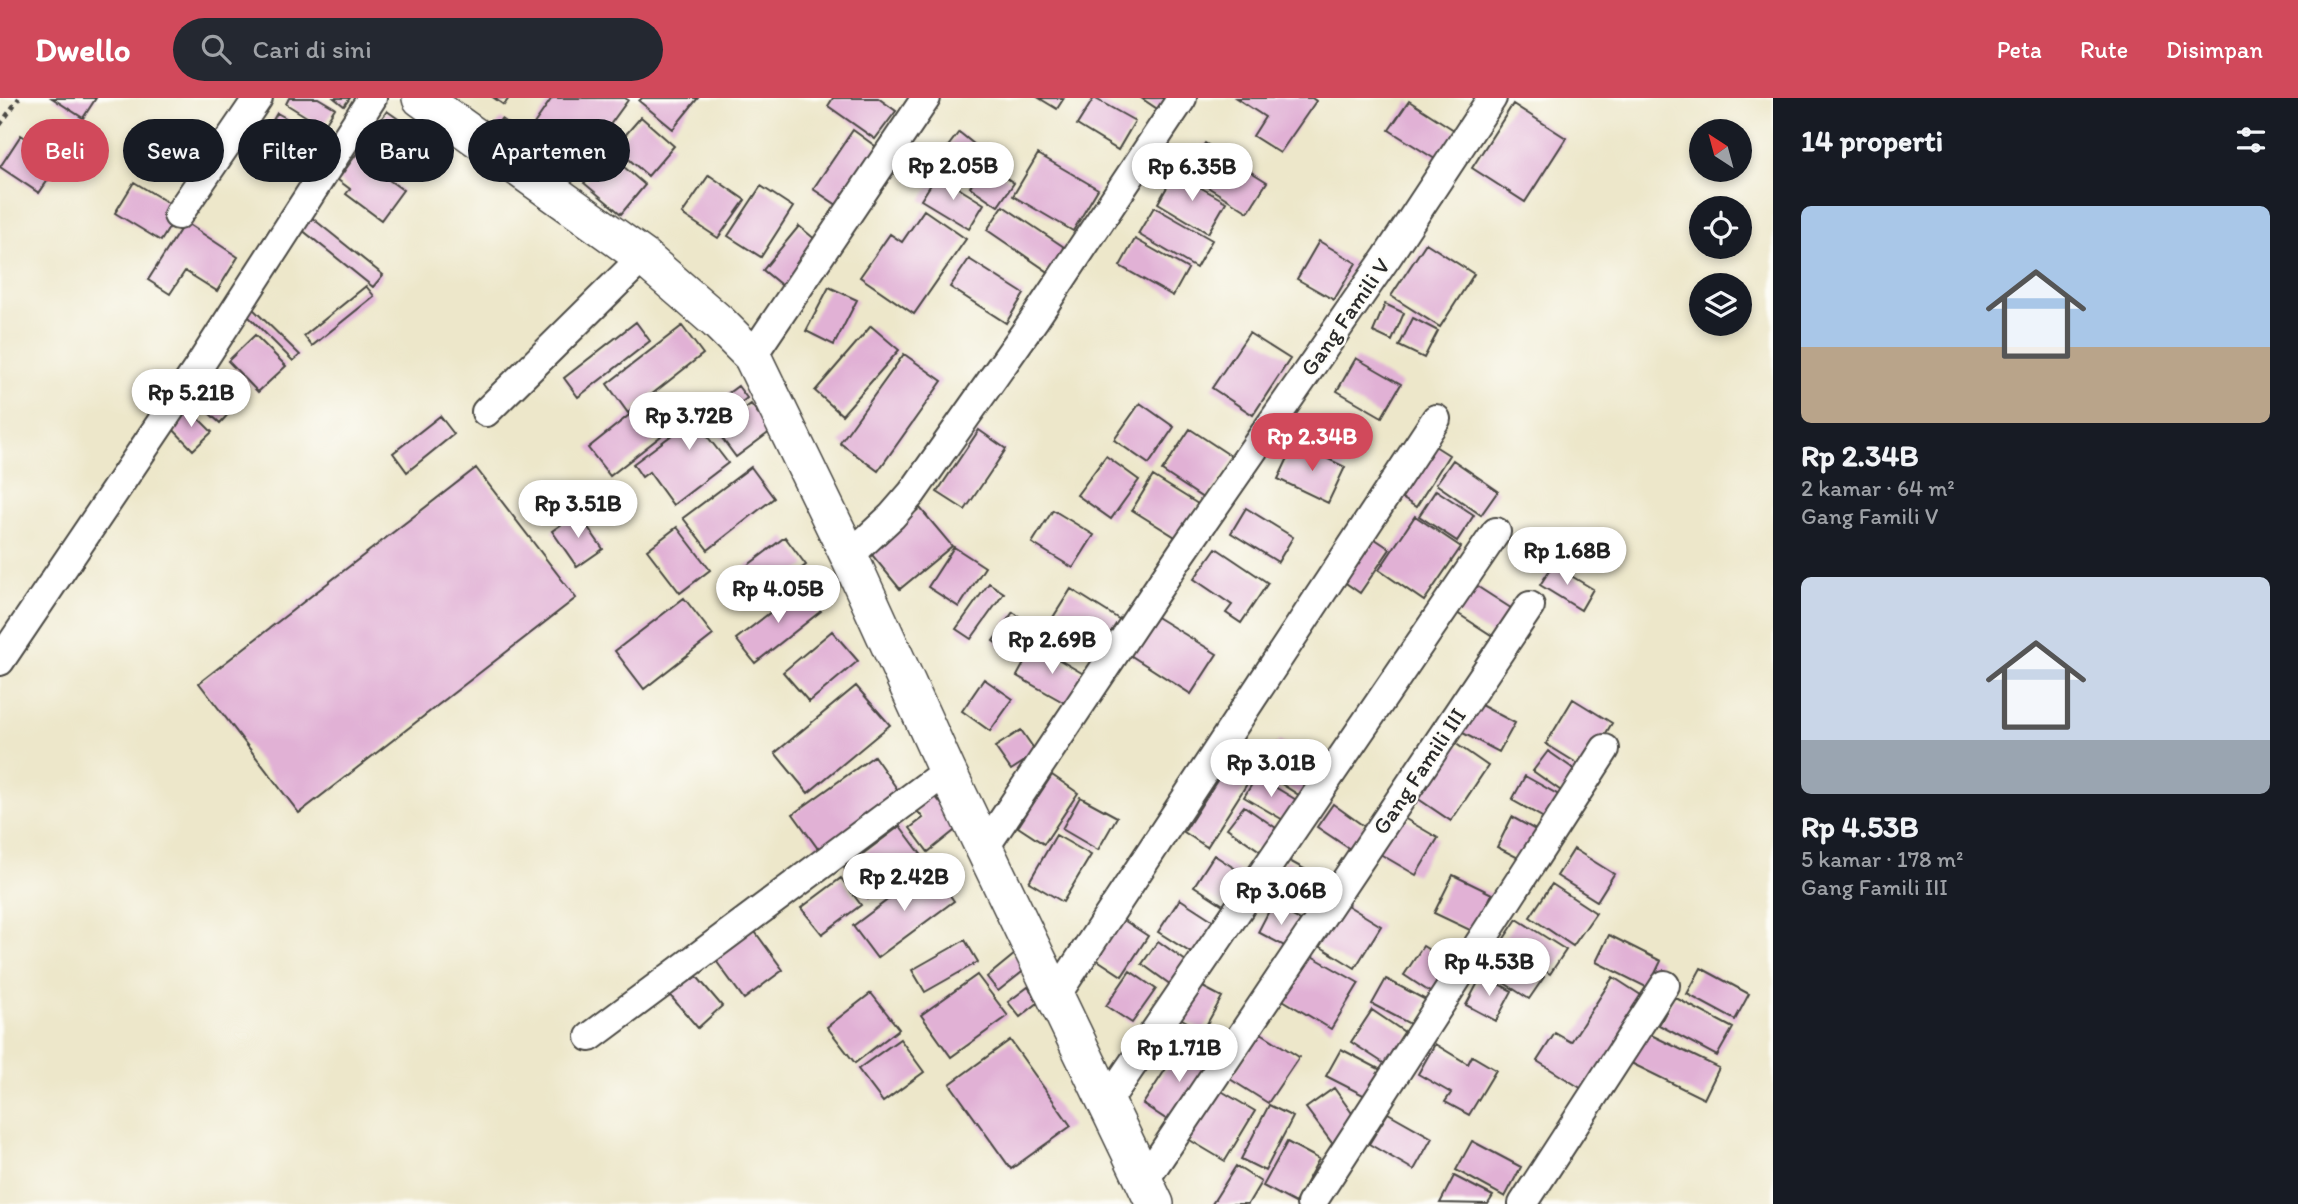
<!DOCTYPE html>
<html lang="id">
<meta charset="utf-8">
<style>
body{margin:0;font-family:Itim,sans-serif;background:#242831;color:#f1f3f6;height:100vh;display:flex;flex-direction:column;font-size:26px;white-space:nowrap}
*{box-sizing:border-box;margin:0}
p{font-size:23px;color:#9ea1a6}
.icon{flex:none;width:38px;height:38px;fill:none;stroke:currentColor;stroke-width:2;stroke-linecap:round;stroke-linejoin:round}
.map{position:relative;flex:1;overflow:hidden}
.drawer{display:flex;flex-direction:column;background:#171b24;width:525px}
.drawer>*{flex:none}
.banner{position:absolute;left:21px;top:21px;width:665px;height:63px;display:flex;gap:14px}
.needle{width:46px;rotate:324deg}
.tools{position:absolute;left:1689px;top:21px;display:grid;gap:14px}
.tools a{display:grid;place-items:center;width:63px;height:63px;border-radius:50%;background:#171b24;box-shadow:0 4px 10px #0003;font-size:35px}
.price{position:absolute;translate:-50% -60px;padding:0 16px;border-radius:24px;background:#fff;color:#222;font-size:23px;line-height:46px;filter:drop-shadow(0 2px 4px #0008)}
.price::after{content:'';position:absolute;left:50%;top:42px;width:21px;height:16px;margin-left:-10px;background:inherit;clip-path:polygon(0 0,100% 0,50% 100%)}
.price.active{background:#d1495b;color:#fff}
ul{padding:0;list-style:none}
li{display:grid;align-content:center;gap:14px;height:371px;padding:0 28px}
li span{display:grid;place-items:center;height:217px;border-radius:10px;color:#555}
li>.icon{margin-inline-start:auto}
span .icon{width:126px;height:126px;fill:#fffc;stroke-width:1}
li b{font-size:30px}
h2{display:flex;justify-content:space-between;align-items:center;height:84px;padding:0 28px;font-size:30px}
.chip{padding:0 24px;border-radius:32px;background:#171b24;box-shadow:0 4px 10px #0003;font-size:24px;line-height:63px}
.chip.active{background:#d1495b;color:#fff}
header{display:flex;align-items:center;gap:42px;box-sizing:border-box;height:98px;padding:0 35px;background:#d1495b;color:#fff}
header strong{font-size:33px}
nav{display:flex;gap:38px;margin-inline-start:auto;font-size:24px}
.search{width:490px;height:63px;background:#242831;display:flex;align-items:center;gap:18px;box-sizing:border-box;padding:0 24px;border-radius:38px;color:#9ea1a6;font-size:26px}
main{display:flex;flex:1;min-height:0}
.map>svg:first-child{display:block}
.building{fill:#e1b1d5}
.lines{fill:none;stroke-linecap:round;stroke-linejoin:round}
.minor-casing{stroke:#484743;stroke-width:32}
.major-casing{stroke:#484743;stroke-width:40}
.path{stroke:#484743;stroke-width:4.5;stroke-dasharray:5 5;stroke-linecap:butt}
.minor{stroke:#fff;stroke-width:28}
.major{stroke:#fff;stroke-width:37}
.labels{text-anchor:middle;stroke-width:5;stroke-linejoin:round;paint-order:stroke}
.street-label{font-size:23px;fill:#2b2b2b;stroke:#fdfcf7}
</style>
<header>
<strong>Dwello</strong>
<div class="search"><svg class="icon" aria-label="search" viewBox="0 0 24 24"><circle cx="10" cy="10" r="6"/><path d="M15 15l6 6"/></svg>Cari di sini</div>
<nav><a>Peta</a><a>Rute</a><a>Disimpan</a></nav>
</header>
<main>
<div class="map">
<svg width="1773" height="1106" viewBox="0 0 1773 1106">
<rect width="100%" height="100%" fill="#fdfcf7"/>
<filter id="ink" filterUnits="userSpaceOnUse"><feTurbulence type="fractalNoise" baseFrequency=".0143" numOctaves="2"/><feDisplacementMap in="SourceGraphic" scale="14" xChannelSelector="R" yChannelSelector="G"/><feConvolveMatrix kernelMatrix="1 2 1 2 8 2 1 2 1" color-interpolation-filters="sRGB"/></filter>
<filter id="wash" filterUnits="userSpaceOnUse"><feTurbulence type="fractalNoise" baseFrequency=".00686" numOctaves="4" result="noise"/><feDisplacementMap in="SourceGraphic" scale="28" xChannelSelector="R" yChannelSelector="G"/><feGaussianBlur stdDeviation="1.57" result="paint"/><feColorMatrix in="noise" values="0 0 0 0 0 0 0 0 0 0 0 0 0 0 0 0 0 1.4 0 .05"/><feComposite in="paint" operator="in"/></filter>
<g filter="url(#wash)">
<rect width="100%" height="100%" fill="#ede7ca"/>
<g id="blocks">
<!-- building -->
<path class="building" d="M52 0H96L83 20Z
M289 0H318L335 10 323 29 286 6Z
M334 0H350L344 8Z
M494 0H509L504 7Z
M552 0H625L628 2 596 46 578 33 566 49 534 26Z
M642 0H698L673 31 639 3Z
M833 0H878L896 13 875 41 828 8Z
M1039 0H1064L1057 11Z
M1094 0 1135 23 1118 52 1077 27Z
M1141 0H1167L1159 12Z
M1236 0H1312L1316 3 1280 55 1253 38 1265 19Z
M1409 3 1457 34 1438 63 1389 32Z
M1513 6 1566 40 1525 104 1472 70Z
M387 13 421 37 389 82 403 92 381 122 346 96 350 91 338 82Z
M277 15 320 39 305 65 262 41Z
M641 19 674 48 648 78 615 49Z
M501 21 523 36 513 50 491 35Z
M853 32 882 53 843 111 813 91Z
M959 34 980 51 967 68 946 51Z
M21 37 61 63 39 95 0 69Z
M1205 45 1267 84 1248 114 1185 75Z
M609 56 645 87 621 116 584 85Z
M1038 56 1098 91 1073 133 1013 98Z
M986 66 1014 85 998 108 970 89Z
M1175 75 1226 104 1208 135 1158 105Z
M709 77 745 102 718 140 682 116Z
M937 77 984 106 969 131 921 102Z
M134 84 180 112 161 143 115 115Z
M761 88 793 109 761 159 728 138Z
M1003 108 1067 151 1050 175 987 132Z
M1154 109 1212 142 1196 170 1138 136Z
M924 112 966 141 914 216 860 179 890 136 902 144Z
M311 119 383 177 373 189 301 131Z
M185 124 238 159 217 193 185 173 170 196 148 182Z
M799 128 822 147 785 190 763 172Z
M1135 141 1188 171 1173 198 1120 168Z
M1319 143 1356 165 1334 202 1297 181Z
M1426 145 1474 176 1440 229 1391 198Z
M969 161 1024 196 1006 225 950 189Z
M366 188 374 198 312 248 304 238Z
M829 189 857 202 834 247 806 233Z
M1385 206 1404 215 1392 243 1373 234Z
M250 208 300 257 293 263 244 214Z
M1413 220 1438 233 1424 260 1399 248Z
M636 224 650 243 578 299 564 280Z
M682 228 703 256 628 315 607 286Z
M871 228 899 252 842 317 815 293Z
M1249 235 1290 261 1253 317 1212 290Z
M255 237 286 268 258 294 228 263Z
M904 256 942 283 878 373 840 345Z
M1356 260 1401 286 1382 319 1337 293Z
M738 288 747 300 704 334 728 365 673 407 649 374 642 379 633 366Z
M209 292 232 312 220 325 198 305Z
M1140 305 1174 329 1149 366 1114 342Z
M751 306 771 333 736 359 716 332Z
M638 310 661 338 610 378 588 350Z
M189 311 212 334 193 352 170 328Z
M440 318 454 336 407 374 393 355Z
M1190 331 1234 360 1206 402 1162 373Z
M979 332 1006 351 965 412 937 394Z
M1427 343 1449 357 1416 409 1394 395Z
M1295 345 1345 369 1328 405 1278 381Z
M1106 358 1139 382 1111 421 1077 397Z
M1453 362 1498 393 1481 417 1436 386Z
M751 369 774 400 708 452 683 420Z
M476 370 576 500 299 715 199 585Z
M1153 378 1198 406 1177 440 1132 412Z
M1436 392 1474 417 1457 443 1419 418Z
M920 410 952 448 900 491 868 452Z
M1246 410 1293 439 1278 464 1231 435Z
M1053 412 1094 437 1073 470 1032 445Z
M578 415 603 451 577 469 552 433Z
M1415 418 1461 449 1424 503 1379 472Z
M677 429 710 472 680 495 647 452Z
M1366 435 1390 451 1360 495 1336 478Z
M785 439 806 467 763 498 743 471Z
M954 449 985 469 959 509 928 489Z
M1216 450 1268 485 1241 525 1226 515 1232 507 1194 481Z
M1553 467 1593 491 1581 512 1540 487Z
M989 485 1004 495 971 541 956 531Z
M1475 487 1517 514 1499 542 1457 515Z
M802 490 821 513 755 565 736 541Z
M1071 491 1125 525 1105 555 1052 521Z
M684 500 713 537 644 591 615 553Z
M1013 514 1040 533 1020 562 993 543Z
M1155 518 1217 556 1191 596 1130 557Z
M832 533 858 563 809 604 783 574Z
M1034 547 1087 578 1070 608 1017 578Z
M984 581 1013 601 990 633 962 613Z
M856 588 890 627 808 695 775 655Z
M1573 601 1612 625 1585 670 1546 646Z
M1475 604 1515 625 1499 654 1459 633Z
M1021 632 1037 655 1011 672 995 649Z
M1279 643 1321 669 1302 699 1261 673Z
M1452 643 1488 668 1451 723 1414 698Z
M1548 653 1581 676 1567 697 1533 673Z
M874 658 902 698 821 755 793 716Z
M1229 664 1252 678 1207 749 1184 734Z
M1052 677 1078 695 1044 746 1018 729Z
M1257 678 1298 703 1285 723 1244 699Z
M1525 678 1564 700 1551 724 1512 702Z
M932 694 959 729 928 754 910 730 923 720 913 708Z
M1080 699 1117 719 1098 752 1062 731Z
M1333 706 1365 729 1350 751 1317 729Z
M1244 708 1279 732 1263 755 1227 730Z
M1397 716 1438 740 1416 777 1375 753Z
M1512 719 1541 735 1526 764 1497 749Z
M900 728 923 759 868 801 844 770Z
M1056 737 1091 757 1063 804 1029 784Z
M1574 751 1614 776 1597 803 1557 778Z
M1214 757 1248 779 1228 810 1194 788Z
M1286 761 1324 782 1307 811 1269 790Z
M930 770 954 803 877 860 853 828Z
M1453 777 1492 796 1474 834 1434 815Z
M841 780 861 807 822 836 801 810Z
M1552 786 1596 815 1573 848 1530 819Z
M1180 801 1217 825 1196 858 1158 834Z
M1342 804 1381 828 1355 870 1316 846Z
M1272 807 1304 824 1290 851 1258 834Z
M1122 821 1148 838 1122 878 1096 861Z
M1517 821 1566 852 1550 876 1501 845Z
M753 831 783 872 744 901 714 860Z
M1609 837 1661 863 1648 890 1596 864Z
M965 842 978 864 925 894 912 872Z
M1158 843 1190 866 1174 889 1142 866Z
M1423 848 1458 870 1439 900 1404 877Z
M1498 850 1544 879 1529 901 1484 872Z
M1015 856 1026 871 998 893 987 879Z
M1308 856 1359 885 1331 931 1281 901Z
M1701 870 1749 896 1735 922 1687 896Z
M1130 873 1156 891 1132 925 1106 908Z
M693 874 722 908 698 930 668 895Z
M977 877 1008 918 951 959 921 917Z
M1482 877 1512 893 1496 923 1466 907Z
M1613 879 1647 901 1587 994 1537 963 1555 935 1571 944Z
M1386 881 1426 902 1412 927 1372 906Z
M1199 887 1222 899 1203 933 1180 920Z
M1028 889 1039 904 1020 919 1008 904Z
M871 895 899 931 855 965 827 929Z
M1674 899 1733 930 1717 958 1659 927Z
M1372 912 1409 937 1388 968 1351 944Z
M1645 934 1719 970 1704 1001 1629 964Z
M1261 935 1299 959 1268 1005 1230 981Z
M900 941 924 974 883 1004 858 971Z
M1010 942 1071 1028 1011 1071 950 986Z
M1182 946 1215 966 1175 1027 1143 1006Z
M1435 946 1468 966 1472 958 1496 972 1469 1017 1445 1004 1451 995 1418 976Z
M1341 951 1381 972 1367 999 1326 978Z
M1334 990 1359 1025 1332 1045 1306 1010Z
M1218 991 1255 1013 1225 1063 1188 1041Z
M1269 1007 1293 1019 1265 1073 1241 1061Z
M1388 1015 1432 1040 1414 1072 1369 1046Z
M1472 1043 1521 1069 1505 1099 1456 1072Z
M1287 1044 1319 1061 1295 1105 1263 1088Z
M1236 1068 1261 1084 1248 1106H1212Z
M1454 1078 1493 1098 1488 1106 1440 1105Z"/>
</g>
</g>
<g filter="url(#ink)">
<use href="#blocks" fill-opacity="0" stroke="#484743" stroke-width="2"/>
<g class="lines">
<defs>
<path id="minor" d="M178 117 258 0
M752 258 926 0
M486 314 643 159
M849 458 892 418 912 395 1034 222 1182 0
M0 563 198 270 372 0
M985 749 1181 456 1387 159 1492 0
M1055 899 1436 321
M590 939 947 673
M1106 1005 1496 434
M1144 1083 1530 508
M1311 1106 1605 651
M1523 1106 1665 887"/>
<path id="major" d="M421 0 643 159 718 224 752 258 849 458 947 673 1155 1106"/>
</defs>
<!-- minor casing -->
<use href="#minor" class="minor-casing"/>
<!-- major casing -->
<use href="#major" class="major-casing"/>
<!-- path -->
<path class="path" d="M0 27 19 0"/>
<!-- minor -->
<use href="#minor" class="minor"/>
<!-- major -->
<use href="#major" class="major"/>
</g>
</g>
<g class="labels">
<!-- street labels -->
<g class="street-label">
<text transform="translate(1345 219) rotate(-55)" y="8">Gang Famili V</text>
<text transform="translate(1419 673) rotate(-56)" y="8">Gang Famili III</text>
</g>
</g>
</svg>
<div class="tools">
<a><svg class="needle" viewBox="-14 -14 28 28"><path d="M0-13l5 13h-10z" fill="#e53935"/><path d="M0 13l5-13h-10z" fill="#9ea1a6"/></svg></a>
<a><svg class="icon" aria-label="locate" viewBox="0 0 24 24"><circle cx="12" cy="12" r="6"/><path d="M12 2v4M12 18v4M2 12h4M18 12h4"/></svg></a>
<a><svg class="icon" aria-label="layers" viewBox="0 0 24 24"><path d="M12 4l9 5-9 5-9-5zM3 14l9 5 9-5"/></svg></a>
</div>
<b class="price" style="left:953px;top:104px">Rp 2.05B</b>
<b class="price" style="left:1192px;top:105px">Rp 6.35B</b>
<b class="price" style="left:191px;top:331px">Rp 5.21B</b>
<b class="price" style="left:689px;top:354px">Rp 3.72B</b>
<b class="price active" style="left:1312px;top:375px">Rp 2.34B</b>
<b class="price" style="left:578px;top:442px">Rp 3.51B</b>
<b class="price" style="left:1567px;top:489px">Rp 1.68B</b>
<b class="price" style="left:778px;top:527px">Rp 4.05B</b>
<b class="price" style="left:1052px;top:578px">Rp 2.69B</b>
<b class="price" style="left:1271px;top:701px">Rp 3.01B</b>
<b class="price" style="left:904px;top:815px">Rp 2.42B</b>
<b class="price" style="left:1281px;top:829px">Rp 3.06B</b>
<b class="price" style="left:1489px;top:900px">Rp 4.53B</b>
<b class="price" style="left:1179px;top:986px">Rp 1.71B</b>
<div class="banner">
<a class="chip active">Beli</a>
<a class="chip">Sewa</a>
<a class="chip">Filter</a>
<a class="chip">Baru</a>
<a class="chip">Apartemen</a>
</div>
</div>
<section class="drawer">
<h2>14 properti<svg class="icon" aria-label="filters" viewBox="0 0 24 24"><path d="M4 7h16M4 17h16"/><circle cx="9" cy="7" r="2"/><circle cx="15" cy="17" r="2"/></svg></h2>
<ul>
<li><span style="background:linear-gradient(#a9c7e8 65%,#b9a48a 0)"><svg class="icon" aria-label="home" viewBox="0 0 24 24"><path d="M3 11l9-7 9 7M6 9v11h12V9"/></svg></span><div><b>Rp 2.34B</b><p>2 kamar · 64 m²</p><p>Gang Famili V</p></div></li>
<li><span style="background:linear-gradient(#c9d6e8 75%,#9aa5b1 0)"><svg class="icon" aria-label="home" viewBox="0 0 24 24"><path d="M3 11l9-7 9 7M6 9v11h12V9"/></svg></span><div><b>Rp 4.53B</b><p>5 kamar · 178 m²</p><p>Gang Famili III</p></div></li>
</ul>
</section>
</main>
